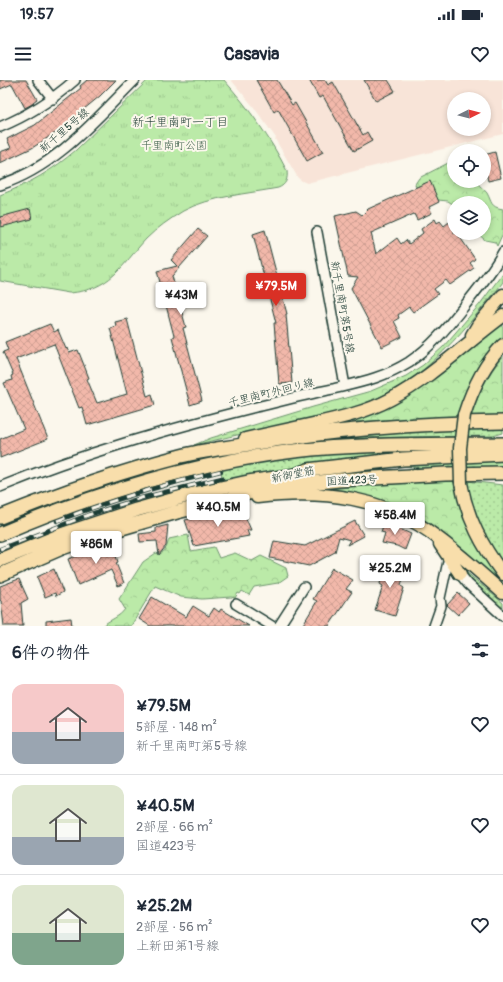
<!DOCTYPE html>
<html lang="ja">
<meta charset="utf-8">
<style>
body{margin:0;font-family:Pangolin,"Klee One",sans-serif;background:#f6f6f7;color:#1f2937;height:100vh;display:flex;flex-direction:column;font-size:15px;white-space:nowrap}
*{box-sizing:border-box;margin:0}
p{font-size:13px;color:#747a83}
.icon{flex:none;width:22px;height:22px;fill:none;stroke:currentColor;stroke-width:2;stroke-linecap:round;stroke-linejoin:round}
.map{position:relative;height:546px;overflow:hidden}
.panel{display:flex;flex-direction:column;background:#fff;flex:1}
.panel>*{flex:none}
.needle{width:26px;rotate:84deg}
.tools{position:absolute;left:447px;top:12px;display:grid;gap:8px}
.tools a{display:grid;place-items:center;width:44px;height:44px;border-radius:50%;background:#fff;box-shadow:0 2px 6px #0003;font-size:20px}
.price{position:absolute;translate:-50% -34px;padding:0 9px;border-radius:4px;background:#fff;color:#222;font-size:13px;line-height:26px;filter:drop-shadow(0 1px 2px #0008)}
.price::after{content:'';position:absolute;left:50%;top:24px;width:12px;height:9px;margin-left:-6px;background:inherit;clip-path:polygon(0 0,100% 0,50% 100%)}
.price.on{background:#d93025;color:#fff}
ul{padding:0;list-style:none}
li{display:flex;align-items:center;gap:12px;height:100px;padding:0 12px}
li+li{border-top:1px solid #e0e1e3}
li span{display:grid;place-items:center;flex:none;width:112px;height:80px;border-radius:12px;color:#555}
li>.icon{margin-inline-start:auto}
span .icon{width:48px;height:48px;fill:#fffc;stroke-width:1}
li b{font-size:17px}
h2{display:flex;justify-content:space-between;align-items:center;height:48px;padding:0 12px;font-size:17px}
.status{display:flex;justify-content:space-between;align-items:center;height:28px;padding:0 20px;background:#fff;direction:ltr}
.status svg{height:11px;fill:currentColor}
header{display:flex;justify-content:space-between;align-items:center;height:52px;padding:0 12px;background:#fff;font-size:18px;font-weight:700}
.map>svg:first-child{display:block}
.built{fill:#f8e4d8;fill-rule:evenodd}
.grass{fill:url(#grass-dots);stroke:#6d946e}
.forest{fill:url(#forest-crowns);stroke:#6d946e}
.park{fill:url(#park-tufts);stroke:#6d946e}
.building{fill:url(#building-cross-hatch);stroke:#1f3d34}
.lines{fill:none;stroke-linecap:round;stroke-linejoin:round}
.minor-casing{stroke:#1f3d34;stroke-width:12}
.major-casing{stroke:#1f3d34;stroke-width:15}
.highway-casing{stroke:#1f3d34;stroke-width:16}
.minor{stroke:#fbf7ec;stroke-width:9}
.major{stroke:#f8deab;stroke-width:12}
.highway{stroke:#f8deab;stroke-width:13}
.rail-casing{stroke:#1f3d34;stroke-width:4.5}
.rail{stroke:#fbf7ec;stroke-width:3;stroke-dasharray:9;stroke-linecap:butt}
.major-bridge-casing{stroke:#1f3d34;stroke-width:15;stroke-linecap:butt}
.major-bridge{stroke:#f8deab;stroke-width:12}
.labels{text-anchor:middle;stroke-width:4;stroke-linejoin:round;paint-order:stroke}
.street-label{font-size:11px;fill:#1f3d34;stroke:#fbf7ec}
.park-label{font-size:11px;fill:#3e604b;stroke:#fbf7ec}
.neighbourhood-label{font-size:12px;fill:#1f3d34;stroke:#fbf7ec}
</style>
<div class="status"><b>19:57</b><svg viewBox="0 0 49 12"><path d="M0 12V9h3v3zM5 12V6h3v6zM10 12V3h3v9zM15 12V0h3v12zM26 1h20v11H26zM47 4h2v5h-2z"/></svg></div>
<header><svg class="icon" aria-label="menu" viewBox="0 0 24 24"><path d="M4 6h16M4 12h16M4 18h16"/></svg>Casavia<svg class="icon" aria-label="heart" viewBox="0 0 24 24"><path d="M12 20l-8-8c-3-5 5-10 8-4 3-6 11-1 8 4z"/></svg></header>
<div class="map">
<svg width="503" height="546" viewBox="0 0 503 546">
<defs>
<pattern id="grass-dots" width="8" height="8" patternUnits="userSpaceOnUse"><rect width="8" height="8" fill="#bbeaa8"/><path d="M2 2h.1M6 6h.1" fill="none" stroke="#a0ca91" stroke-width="1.8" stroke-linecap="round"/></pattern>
<pattern id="forest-crowns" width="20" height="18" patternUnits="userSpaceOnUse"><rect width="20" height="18" fill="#bbeaa8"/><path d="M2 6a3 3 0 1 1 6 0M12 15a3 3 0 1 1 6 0" fill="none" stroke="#a0ca91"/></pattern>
<pattern id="park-tufts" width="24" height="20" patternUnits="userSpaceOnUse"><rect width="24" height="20" fill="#bbeaa8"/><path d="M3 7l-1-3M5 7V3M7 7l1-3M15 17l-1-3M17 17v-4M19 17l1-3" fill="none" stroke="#a0ca91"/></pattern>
<pattern id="building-cross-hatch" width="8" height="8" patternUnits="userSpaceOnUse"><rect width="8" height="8" fill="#f2b8aa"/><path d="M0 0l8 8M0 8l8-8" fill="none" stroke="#cf9f93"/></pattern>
</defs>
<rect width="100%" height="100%" fill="#fbf7ec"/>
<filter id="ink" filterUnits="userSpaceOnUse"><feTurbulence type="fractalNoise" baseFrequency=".025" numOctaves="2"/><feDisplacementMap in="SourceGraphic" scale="8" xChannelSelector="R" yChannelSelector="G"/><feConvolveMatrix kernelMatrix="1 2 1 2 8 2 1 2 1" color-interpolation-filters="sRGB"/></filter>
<g filter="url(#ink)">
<!-- built -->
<path class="built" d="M231 0H503V54L307 103 302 101 298 98 275 59 276 58 253 26ZM454 19H484V49H454Z"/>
<!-- grass -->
<path class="grass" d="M503 347V353L493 356C431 357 367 356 305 362 201 372 96 404 0 446V442L57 419 185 380 323 356Z
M466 368 223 401 220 387 287 375Z
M481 381H503V390L423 388 402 386Z
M467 401 503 405V482C484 460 472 430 467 401Z
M465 491 503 523V530L469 499 464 494Z"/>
<!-- forest -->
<path class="forest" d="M454 80V101H476C479 106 484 109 487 113 492 122 490 127 503 129V153L497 166 495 162 485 160 477 153H484V123H454V125L448 121 438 120 429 102 416 107 415 104 419 98Z
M503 193V202L497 210C474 237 451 267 424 289 402 308 376 320 349 329L194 365 211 358 313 327 371 311 406 296 423 285 443 267 480 224Z
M503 244V257L478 289 471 301 462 323 459 337 401 339 352 342 372 333Z
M503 276V337L471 338C477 315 488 294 503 276Z
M455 401C461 442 477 470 503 503V508L444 456 322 410 376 404Z
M188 455 191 471 214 467 219 478 235 473 252 481 261 476 286 488 288 496 278 503 254 507 249 515 242 511 240 514 238 513 235 518 231 517 202 519 181 517 155 506 131 546H102C109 540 120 537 125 529L119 519 143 482 156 473 159 474C166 471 167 466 169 459Z"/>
<!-- park -->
<path class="park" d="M148 0H224C248 27 271 59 287 91 288 99 286 105 278 108 247 114 211 116 183 131 170 139 157 148 146 159 121 186 111 210 69 213L0 201V115C29 104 53 90 76 70Z"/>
<!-- building -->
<path class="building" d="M0 0H26L37 19 33 22 34 23 25 28 12 4 0 9Z
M87 0H116L100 16 78 34 79 36 63 48 32 68 0 83V72L11 68 7 59 35 45 81 8 80 6Z
M256 0H277L292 25 295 23 323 72 307 81 278 29 274 32Z
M309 0H325L328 5 333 2 363 55 367 52 372 61 354 71 323 16 319 18Z
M364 0H388L395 11 376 21Z
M495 72 501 98 488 101 484 83V75Z
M430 101 439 122 429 127 432 133 417 140 414 134 371 153 376 174 397 158 401 164 406 160 409 164 423 153 421 149 435 139 437 143 440 141 444 146 449 142 454 149V153H457L475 179 470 183 474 188 450 205 446 200 434 209 438 214 413 232 409 227 398 235 399 238 394 241 402 257 382 267 351 208 358 197 348 196 335 136 356 131 362 135 368 129Z
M30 129 32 139 1 147 0 137Z
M198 149 207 156 172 196 186 247 183 248 202 321 190 325 172 257 174 256 157 191 177 186 171 180Z
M265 150 287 234H286L292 303 279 304 274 243H276L253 154Z
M127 239 147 316 152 314 155 325 87 345 82 327 79 328 54 264 16 279 48 359 0 378V359L24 349 4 303 12 300 11 296 13 295 3 272 8 270 5 262 50 244 54 252 58 250 66 269 67 268 69 273 78 270 89 298 87 299 97 323 127 314 110 248 116 246 115 242Z
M242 429 251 450H247L249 456 194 466 185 440Z
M355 441 364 456 347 465 350 460 339 457 335 472 309 486 270 478 274 461 305 466Z
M384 442 411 454 405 470 397 466 382 463 385 453 381 452Z
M168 445 166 466 159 475 157 461 140 462 139 454 156 452V448Z
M112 464 118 482 116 483 124 503 118 506 111 490 78 505 68 479Z
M382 482 401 488 399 496 403 498 401 506 404 508 395 536 375 530 383 506 380 504 382 495H378Z
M332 488 353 500 346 509 352 512 329 546H302L317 521 313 519Z
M54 489 63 512 56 516 55 513 45 517 37 497Z
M19 499 28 519 21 523 23 546H4L1 521 0 520V506Z
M458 513 469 523 458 535 447 525Z
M152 517 186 537 193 526 209 536 214 528 219 532 221 529 249 546H150L139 539Z
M71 538 72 546H46V541Z"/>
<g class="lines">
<defs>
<path id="minor" d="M38 0 53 19
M0 47C29 35 51 21 75 0
M0 105C56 87 95 40 135 0
M317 152 345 306
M0 407C83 373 169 349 256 327 282 321 307 314 333 309 362 302 383 298 409 282 432 267 449 245 466 224 479 207 493 191 503 172
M460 494 468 504 503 536
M236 524 272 546
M279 546 304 507
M434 546 441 526 440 518 449 477"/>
<path id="major" d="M472 255 478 245 503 215
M464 335C472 310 484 284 503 265
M245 359C268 354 291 349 313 344 340 338 367 332 391 319 432 297 466 263 503 236
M461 403C467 438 482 466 503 494
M257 417C323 409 384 416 438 458 461 475 482 494 503 513
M440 464 460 494"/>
<path id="highway" d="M0 437C59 413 119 392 181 376 203 370 227 368 249 364 333 350 418 343 503 342
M0 454C93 414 193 383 294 371 363 363 434 365 503 364
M0 480 61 455 136 430 193 414 248 402 296 395 308 390 316 389 403 379 503 374
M0 495 62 468 115 450 177 432 231 419 248 413 301 404 339 400 445 394 503 393"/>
</defs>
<!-- minor casing -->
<use href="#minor" class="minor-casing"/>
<!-- major casing -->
<use href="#major" class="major-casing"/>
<!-- highway casing -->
<use href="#highway" class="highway-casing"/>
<!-- minor -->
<use href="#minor" class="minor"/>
<!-- major -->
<use href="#major" class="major"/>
<!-- highway -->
<use href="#highway" class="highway"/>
<defs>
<path id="rail" d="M57 441C111 420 165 404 221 391
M0 469 88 435 141 418 222 398"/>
</defs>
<!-- rail casing -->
<use href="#rail" class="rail-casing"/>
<!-- rail -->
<use href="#rail" class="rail"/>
<defs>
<path id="major-bridge" d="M461 403 460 368 464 335"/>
</defs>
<!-- major-bridge casing -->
<use href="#major-bridge" class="major-bridge-casing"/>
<!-- major-bridge -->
<use href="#major-bridge" class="major-bridge"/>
</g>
</g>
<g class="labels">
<!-- street labels -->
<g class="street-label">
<text transform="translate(64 50) rotate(-41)" y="4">新千里5号線</text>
<text transform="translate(343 227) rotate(80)" y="4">新千里南町第5号線</text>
<text transform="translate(271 312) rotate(-14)" y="4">千里南町外回り線</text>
<text transform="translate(293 394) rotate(-12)" y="4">新御堂筋</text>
<text transform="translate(352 400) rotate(-3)" y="4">国道423号</text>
</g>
<!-- park labels -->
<g class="park-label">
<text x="174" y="69">千里南町公園</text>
</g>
<!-- neighbourhood labels -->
<g class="neighbourhood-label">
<text x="180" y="46">新千里南町一丁目</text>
</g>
</g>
</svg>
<div class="tools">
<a><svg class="needle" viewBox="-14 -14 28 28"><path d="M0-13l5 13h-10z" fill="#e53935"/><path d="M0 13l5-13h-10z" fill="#747a83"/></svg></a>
<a><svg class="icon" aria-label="locate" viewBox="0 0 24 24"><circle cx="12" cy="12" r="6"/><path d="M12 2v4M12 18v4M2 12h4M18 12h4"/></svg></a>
<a><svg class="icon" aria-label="layers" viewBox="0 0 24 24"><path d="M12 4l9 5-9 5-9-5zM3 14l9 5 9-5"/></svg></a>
</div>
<b class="price on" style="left:276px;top:227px">¥79.5M</b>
<b class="price" style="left:181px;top:236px">¥43M</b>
<b class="price" style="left:218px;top:448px">¥40.5M</b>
<b class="price" style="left:395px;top:456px">¥58.4M</b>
<b class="price" style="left:96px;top:485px">¥86M</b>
<b class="price" style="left:390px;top:509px">¥25.2M</b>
</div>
<section class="panel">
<h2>6件の物件<svg class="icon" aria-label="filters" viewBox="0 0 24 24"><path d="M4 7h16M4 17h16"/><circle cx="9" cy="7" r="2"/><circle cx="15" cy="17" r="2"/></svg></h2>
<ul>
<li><span style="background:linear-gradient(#f6c9c9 60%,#9aa5b1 0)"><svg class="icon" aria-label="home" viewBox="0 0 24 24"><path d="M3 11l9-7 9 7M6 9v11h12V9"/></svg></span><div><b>¥79.5M</b><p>5部屋 · 148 m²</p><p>新千里南町第5号線</p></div><svg class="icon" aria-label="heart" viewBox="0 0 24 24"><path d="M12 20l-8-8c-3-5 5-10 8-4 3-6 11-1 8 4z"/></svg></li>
<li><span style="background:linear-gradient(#dfe7d0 65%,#9aa5b1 0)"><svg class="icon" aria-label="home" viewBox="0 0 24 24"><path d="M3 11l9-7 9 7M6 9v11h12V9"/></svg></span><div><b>¥40.5M</b><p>2部屋 · 66 m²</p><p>国道423号</p></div><svg class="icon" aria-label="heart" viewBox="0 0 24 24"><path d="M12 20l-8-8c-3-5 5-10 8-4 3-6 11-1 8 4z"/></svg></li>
<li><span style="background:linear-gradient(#dfe7d0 60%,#7fa58c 0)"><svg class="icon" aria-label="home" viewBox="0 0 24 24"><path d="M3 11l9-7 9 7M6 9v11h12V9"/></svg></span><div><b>¥25.2M</b><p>2部屋 · 56 m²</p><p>上新田第1号線</p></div><svg class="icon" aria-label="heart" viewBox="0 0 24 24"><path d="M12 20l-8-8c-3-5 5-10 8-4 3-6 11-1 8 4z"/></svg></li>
</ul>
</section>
